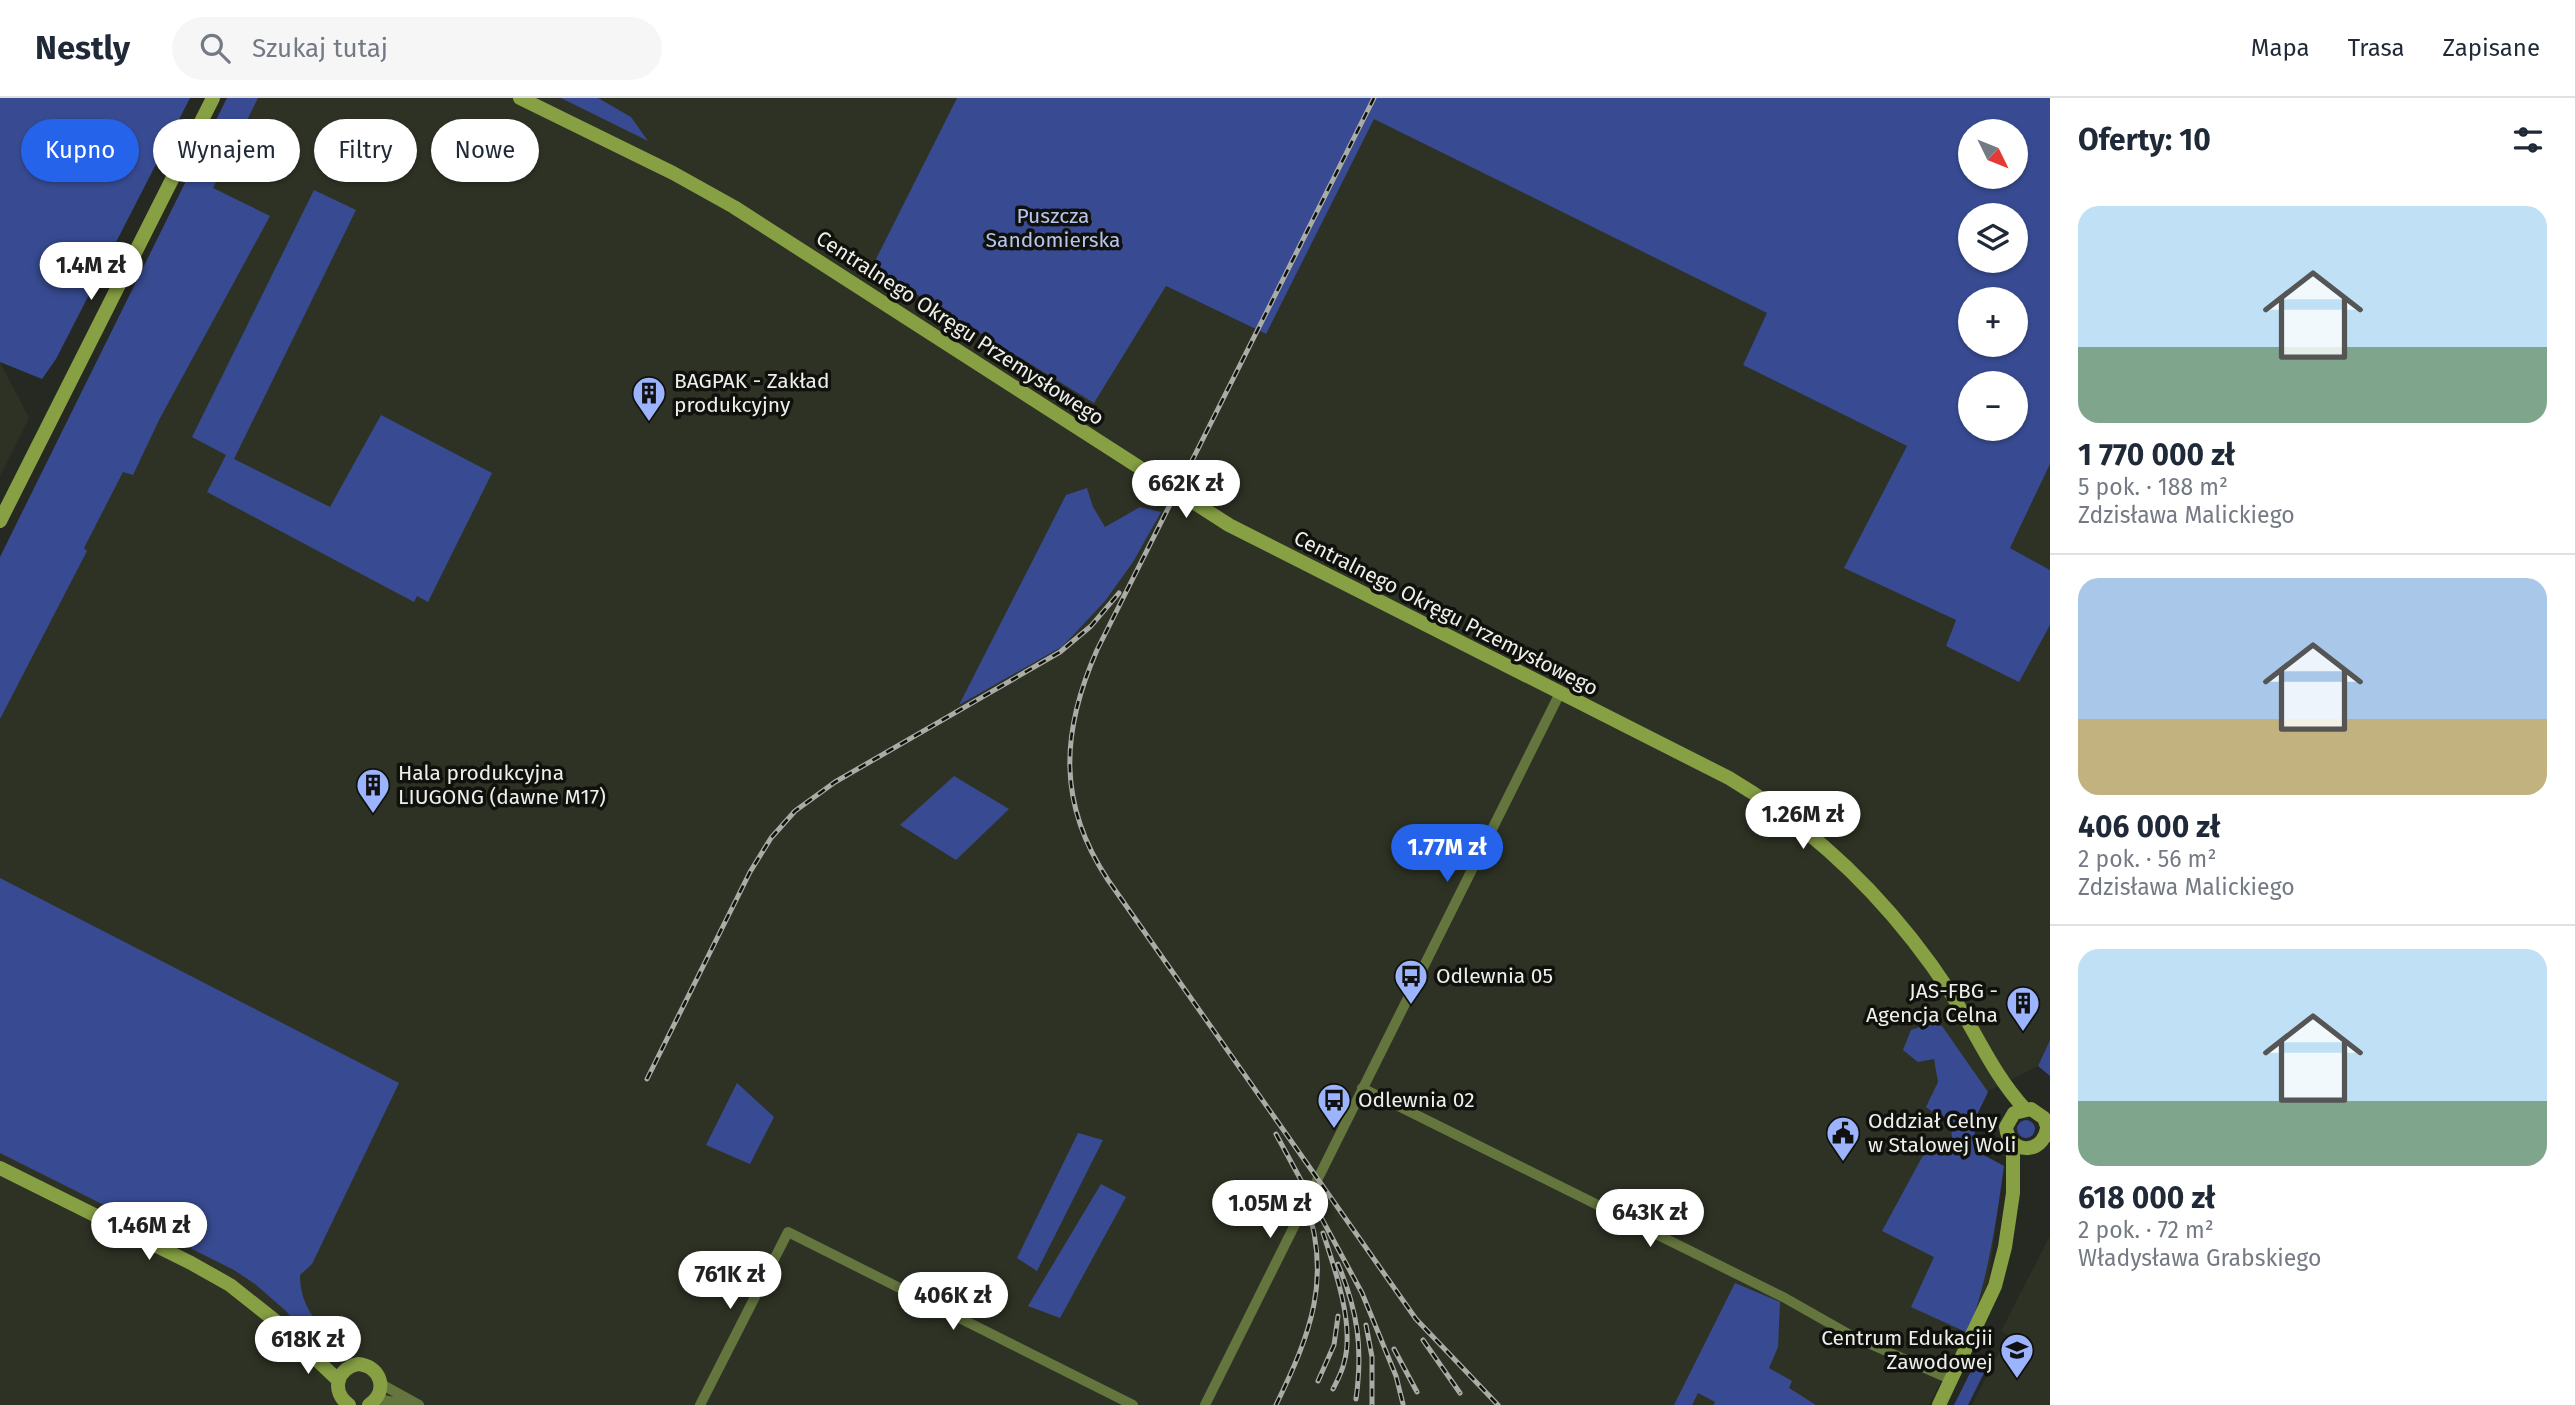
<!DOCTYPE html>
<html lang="pl">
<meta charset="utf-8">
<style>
body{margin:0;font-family:"Fira Sans",sans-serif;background:#f6f6f7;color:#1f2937;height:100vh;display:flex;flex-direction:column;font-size:26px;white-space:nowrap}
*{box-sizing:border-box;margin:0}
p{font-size:23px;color:#747a83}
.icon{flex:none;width:38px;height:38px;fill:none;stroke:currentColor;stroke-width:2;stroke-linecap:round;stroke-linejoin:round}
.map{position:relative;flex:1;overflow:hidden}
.side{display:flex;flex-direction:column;background:#fff;width:525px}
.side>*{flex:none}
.top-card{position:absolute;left:21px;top:21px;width:665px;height:63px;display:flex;gap:14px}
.needle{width:46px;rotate:133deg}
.buttons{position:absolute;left:1958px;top:21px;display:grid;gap:14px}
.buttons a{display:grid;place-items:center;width:70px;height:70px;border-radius:50%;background:#fff;box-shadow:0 2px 5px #0004;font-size:35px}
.price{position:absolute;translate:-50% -60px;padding:0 16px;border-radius:24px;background:#fff;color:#222;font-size:23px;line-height:46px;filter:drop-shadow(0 2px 4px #0008)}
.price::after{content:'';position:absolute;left:50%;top:42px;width:21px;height:16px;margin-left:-10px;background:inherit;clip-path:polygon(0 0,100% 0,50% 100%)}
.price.active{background:#2563eb;color:#fff}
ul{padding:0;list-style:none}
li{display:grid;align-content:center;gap:14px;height:371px;padding:0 28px}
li+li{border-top:2px solid #e0e1e3}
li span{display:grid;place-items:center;height:217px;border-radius:21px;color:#555}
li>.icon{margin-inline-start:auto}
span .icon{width:126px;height:126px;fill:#fffc;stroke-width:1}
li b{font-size:30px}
h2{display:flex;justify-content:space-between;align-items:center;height:84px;padding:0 28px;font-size:30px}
.chip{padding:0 24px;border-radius:32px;background:#fff;box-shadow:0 2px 5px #0004;font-size:24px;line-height:63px}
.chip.active{background:#2563eb;color:#fff}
header{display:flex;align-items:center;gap:42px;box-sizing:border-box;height:98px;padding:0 35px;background:#fff;border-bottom:2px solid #e0e1e3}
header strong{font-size:33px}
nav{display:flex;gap:38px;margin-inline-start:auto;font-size:24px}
.search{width:490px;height:63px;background:#f6f6f7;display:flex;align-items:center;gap:18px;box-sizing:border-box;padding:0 24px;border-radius:38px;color:#747a83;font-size:26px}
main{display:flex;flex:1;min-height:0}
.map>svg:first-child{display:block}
.built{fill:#2e3224}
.green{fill:#384b92;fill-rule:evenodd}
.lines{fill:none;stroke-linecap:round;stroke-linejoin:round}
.street{stroke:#64753e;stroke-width:10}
.secondary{stroke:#87a044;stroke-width:14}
.rail-casing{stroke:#aaaca6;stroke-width:5}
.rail{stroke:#10110d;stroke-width:2.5;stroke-dasharray:8;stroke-linecap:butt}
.labels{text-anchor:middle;stroke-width:7;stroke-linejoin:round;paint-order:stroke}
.park-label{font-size:21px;fill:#b6c4ee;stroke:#10110d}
.street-label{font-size:21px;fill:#edefea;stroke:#10110d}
.poi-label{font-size:21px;fill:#edefea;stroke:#10110d;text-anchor:start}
</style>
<header>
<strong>Nestly</strong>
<div class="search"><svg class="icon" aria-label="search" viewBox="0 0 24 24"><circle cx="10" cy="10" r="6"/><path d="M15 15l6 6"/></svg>Szukaj tutaj</div>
<nav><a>Mapa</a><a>Trasa</a><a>Zapisane</a></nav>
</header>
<main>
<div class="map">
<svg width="2050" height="1307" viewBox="0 0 2050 1307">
<rect width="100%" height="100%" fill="#262921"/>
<!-- built -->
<path class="built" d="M227 0H957L873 169 1166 188 1265 236 1374 20 1768 215 1743 267 1907 348 1845 470 1956 522 2018 583 2050 527V942L2038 968 1988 993 1973 1026 1978 1054 2004 1068 1988 1184 1971 1223 1929 1307H0V459Z
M0 264 29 320 0 378Z
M2050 366V472L2010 450Z
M2050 1138V1307H1972L2008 1237 2001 1233Z"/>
<!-- green -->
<path class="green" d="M0 0H190L56 261 42 281 0 264Z
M227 0H258L213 90 270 118 159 322 133 377 123 374 84 450 87 453 0 621V459Z
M561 0H598L631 19 648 43Z
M957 0H2050V366L2010 450 2050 472V527L2019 584 1946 548 1956 522 1844 470 1907 348 1743 267 1767 215 1374 21 1266 236 1166 188 1094 305 872 169ZM1970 33H2016V79H1970ZM1970 117H2016V163H1970ZM1970 201H2016V247H1970ZM1970 285H2016V331H1970Z
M314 92 356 112 234 361 330 409 381 317 492 375 428 504 417 498 414 504 207 394 226 357 192 339Z
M1087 390 1093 409 1105 429 1140 409 1161 414 1133 464 1105 503 1063 548 959 607 1066 397Z
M954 678 1009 711 956 762 900 727Z
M0 780 399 985 312 1166 300 1177C300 1199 309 1219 327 1232L319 1238 301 1232 286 1213 255 1186 234 1172 0 1055Z
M1929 926 1942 928 1988 994 1973 1025 1978 1054 2004 1068C1996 1125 1988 1181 1968 1235L1911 1209 1934 1159 1882 1133 1926 1052 1953 1053 1951 1028 1926 1009 1938 984 1934 961 1918 964 1903 952 1911 932Z
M2050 942V978L2038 968Z
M737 985 774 1019 750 1066 706 1047Z
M2017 1031a9 9 0 1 1 18 0a9 9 0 1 1-18 0Z
M1078 1035 1103 1042 1037 1173 1017 1160Z
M1101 1086 1126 1099 1060 1220 1028 1208Z
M1735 1185 1780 1204 1778 1249 1769 1270 1792 1283 1789 1290 1816 1307H1714L1715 1304 1698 1295 1692 1307H1674Z
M1979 1257 1990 1263 1968 1307H1954Z"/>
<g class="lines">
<!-- street -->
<path class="street" d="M1362 990 1785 1200 1852 1238 1952 1282
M381 1286 419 1307
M377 1301 412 1307
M700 1307 788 1134 1133 1307
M1205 1307 1560 595"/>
<!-- secondary -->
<path class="secondary" d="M520 0 673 75 734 109 1229 427 1729 680C1820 734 1892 806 1950 894 1975 932 1993 977 2025 1011
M0 423 213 0
M2047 1030C2043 1057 2009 1057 2006 1029L2014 1015 2031 1011 2044 1020 2050 1037
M0 1070 191 1165 230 1187 278 1225 338 1282
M349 1307C331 1294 336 1271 358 1266 381 1268 389 1293 369 1307
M1939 1307 1995 1188 2005 1149 2013 1095V1046"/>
<defs>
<path id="rail" d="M1374 0 1097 552C1061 634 1057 705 1108 782L1416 1221 1498 1307
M647 981 750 774 771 740 795 713 835 684 1060 554 1091 528 1119 495
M1276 1036 1362 1195 1396 1278 1403 1306
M1323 1135C1335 1171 1355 1228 1344 1265 1342 1274 1337 1283 1333 1291
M1338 1166C1358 1214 1363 1250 1356 1301
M1366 1227 1372 1259V1307
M1423 1242 1460 1295
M1394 1251 1417 1294
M1318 1283 1334 1247 1338 1218
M1276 1307C1310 1237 1333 1180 1305 1102"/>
</defs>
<!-- rail casing -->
<use href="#rail" class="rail-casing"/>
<!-- rail -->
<use href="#rail" class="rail"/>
</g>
<!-- icons -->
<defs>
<symbol id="building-pin" viewBox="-11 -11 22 30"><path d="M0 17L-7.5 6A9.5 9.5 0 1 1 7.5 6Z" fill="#9cb4fd" stroke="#10110d"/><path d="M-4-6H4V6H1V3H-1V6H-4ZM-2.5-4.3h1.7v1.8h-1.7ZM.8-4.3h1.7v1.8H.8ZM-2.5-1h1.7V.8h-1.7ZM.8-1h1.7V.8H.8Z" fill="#111"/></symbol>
<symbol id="bus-pin" viewBox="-11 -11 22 30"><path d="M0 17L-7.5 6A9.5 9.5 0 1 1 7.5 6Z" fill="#9cb4fd" stroke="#10110d"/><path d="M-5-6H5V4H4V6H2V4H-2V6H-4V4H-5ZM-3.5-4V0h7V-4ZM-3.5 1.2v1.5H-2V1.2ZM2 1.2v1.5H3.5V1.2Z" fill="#111"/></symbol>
<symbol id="civic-pin" viewBox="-11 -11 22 30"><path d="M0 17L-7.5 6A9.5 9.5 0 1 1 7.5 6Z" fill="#9cb4fd" stroke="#10110d"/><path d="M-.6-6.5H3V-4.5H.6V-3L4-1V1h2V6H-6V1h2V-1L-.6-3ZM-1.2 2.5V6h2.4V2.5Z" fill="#111"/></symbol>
<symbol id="school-pin" viewBox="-11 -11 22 30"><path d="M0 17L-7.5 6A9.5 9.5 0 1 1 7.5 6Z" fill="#9cb4fd" stroke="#10110d"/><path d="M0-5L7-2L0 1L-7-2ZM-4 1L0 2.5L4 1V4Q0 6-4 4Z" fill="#111"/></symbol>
</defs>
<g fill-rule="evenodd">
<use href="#building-pin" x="630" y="276" width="38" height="52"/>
<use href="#building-pin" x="354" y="668" width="38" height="52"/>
<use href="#bus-pin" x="1392" y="859" width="38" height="52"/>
<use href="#building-pin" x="2004" y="886" width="38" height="52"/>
<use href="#bus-pin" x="1315" y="983" width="38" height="52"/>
<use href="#civic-pin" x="1824" y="1016" width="38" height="52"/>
<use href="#school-pin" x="1998" y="1233" width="38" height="52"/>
</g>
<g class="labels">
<!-- park labels -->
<g class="park-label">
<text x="1053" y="125">Puszcza<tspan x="1053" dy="24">Sandomierska</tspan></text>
</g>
<!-- street labels -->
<g class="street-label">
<text transform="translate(960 230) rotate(33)" y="7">Centralnego Okręgu Przemysłowego</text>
<text transform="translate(1446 515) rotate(27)" y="7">Centralnego Okręgu Przemysłowego</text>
</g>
<!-- poi labels -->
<g class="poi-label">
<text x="674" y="290">BAGPAK - Zakład<tspan x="674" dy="24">produkcyjny</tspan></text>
<text x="398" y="682">Hala produkcyjna<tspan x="398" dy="24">LIUGONG (dawne M17)</tspan></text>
<text x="1436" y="885">Odlewnia 05</text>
<text x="1998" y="900" text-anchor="end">JAS-FBG -<tspan x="1998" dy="24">Agencja Celna</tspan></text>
<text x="1358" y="1009">Odlewnia 02</text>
<text x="1868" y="1030">Oddział Celny<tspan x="1868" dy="24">w Stalowej Woli</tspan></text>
<text x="1993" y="1247" text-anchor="end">Centrum Edukacjii<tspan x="1993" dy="24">Zawodowej</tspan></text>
</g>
</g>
</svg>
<div class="buttons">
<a><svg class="needle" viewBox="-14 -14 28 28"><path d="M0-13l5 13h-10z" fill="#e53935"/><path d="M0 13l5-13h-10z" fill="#747a83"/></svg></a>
<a><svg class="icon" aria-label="layers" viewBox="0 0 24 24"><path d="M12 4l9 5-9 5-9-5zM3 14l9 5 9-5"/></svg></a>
<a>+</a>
<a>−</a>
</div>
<b class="price" style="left:91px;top:204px">1.4M zł</b>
<b class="price" style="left:1186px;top:422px">662K zł</b>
<b class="price" style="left:1803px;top:753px">1.26M zł</b>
<b class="price active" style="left:1447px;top:786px">1.77M zł</b>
<b class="price" style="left:1270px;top:1142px">1.05M zł</b>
<b class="price" style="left:1650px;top:1151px">643K zł</b>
<b class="price" style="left:149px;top:1164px">1.46M zł</b>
<b class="price" style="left:730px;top:1213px">761K zł</b>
<b class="price" style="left:953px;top:1234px">406K zł</b>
<b class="price" style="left:308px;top:1278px">618K zł</b>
<div class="top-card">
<a class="chip active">Kupno</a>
<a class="chip">Wynajem</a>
<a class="chip">Filtry</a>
<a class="chip">Nowe</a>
</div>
</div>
<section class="side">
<h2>Oferty: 10<svg class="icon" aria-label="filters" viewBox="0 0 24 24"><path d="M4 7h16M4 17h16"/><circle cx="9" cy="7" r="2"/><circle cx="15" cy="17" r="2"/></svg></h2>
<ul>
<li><span style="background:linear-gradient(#bfe0f5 65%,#7fa58c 0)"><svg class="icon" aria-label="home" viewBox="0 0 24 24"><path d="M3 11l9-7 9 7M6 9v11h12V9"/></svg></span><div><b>1 770 000 zł</b><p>5 pok. · 188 m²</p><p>Zdzisława Malickiego</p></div></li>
<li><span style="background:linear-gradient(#a9c7e8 65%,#c2b280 0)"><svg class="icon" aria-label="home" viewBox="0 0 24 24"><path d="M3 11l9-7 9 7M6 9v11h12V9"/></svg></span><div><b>406 000 zł</b><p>2 pok. · 56 m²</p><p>Zdzisława Malickiego</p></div></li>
<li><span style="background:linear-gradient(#bfe0f5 70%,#7fa58c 0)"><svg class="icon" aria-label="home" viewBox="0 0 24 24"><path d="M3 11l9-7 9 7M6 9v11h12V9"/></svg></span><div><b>618 000 zł</b><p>2 pok. · 72 m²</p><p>Władysława Grabskiego</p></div></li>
</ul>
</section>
</main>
